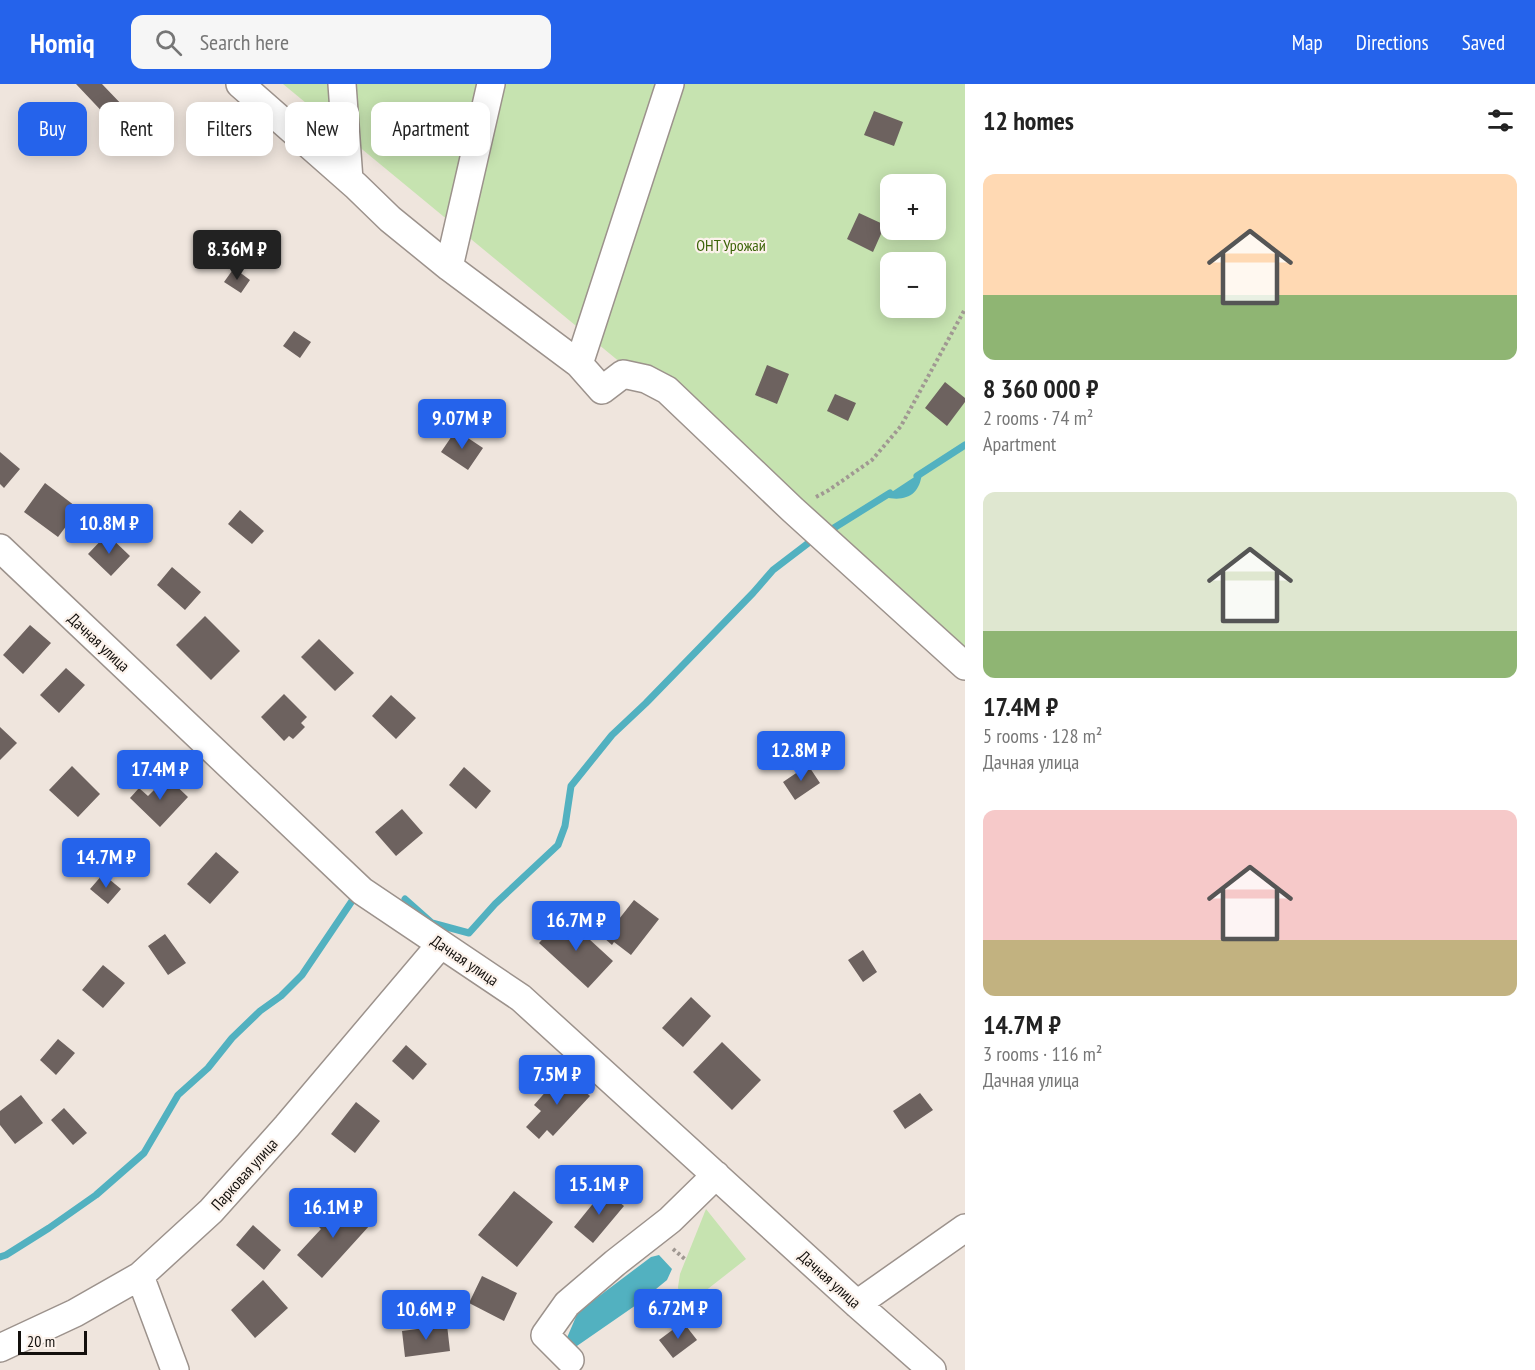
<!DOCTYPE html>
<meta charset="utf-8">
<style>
body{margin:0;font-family:"PT Sans Narrow",sans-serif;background:#f6f6f6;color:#222;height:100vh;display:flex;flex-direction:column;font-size:22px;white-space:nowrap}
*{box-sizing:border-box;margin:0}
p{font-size:20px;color:#767676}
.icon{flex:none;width:33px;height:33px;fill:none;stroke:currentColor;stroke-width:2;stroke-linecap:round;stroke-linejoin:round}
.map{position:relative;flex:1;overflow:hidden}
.details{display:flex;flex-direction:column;background:#fff;width:570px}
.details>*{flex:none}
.guide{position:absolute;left:18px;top:18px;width:570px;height:54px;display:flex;gap:12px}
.controls{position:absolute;left:880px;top:90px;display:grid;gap:12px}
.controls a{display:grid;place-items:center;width:66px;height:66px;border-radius:12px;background:#fff;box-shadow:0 3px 15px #0003;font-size:30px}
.scale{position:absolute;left:18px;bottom:15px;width:69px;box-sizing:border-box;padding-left:6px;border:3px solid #13100d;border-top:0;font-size:16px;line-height:21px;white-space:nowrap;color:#13100d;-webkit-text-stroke:4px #fcf2eb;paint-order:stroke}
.price{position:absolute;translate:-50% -51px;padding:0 14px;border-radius:6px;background:#2563eb;color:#fff;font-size:20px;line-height:39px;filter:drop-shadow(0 2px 3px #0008)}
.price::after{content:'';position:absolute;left:50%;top:36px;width:18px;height:14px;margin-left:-9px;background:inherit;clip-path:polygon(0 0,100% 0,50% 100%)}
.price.on{background:#222;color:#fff}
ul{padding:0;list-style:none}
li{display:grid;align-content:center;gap:12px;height:318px;padding:0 18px}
li span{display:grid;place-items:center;height:186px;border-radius:12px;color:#555}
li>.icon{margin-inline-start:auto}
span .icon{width:108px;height:108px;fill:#fffc;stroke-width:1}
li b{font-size:26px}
h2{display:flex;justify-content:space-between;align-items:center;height:72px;padding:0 18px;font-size:26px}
.tag{padding:0 21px;border-radius:12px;background:#fff;box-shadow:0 3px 15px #0003;font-size:21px;line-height:54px}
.tag.on{background:#2563eb;color:#fff}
header{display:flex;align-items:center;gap:36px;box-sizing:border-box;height:84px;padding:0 30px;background:#2563eb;color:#fff}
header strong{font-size:28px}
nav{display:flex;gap:33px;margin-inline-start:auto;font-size:21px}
.search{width:420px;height:54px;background:#f6f6f6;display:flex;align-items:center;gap:15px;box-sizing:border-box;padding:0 21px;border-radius:12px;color:#767676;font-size:22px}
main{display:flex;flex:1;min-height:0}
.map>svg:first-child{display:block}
.green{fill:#c6e3b0;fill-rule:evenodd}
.water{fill:#52b1c0}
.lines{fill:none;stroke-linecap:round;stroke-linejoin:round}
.stream{stroke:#52b1c0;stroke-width:7}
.building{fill:#6d625f}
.minor-casing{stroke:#9c928c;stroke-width:30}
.path{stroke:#a09892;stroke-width:4;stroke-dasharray:3 3;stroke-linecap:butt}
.minor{stroke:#fff;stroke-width:27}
.labels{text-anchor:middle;stroke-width:4.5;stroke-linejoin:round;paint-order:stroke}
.park-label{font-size:16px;fill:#3b6307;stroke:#fcf2eb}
.street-label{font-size:16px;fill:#13100d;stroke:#fcf2eb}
</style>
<header>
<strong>Homiq</strong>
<div class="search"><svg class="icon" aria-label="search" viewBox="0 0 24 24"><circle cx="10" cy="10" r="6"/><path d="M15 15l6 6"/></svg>Search here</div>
<nav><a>Map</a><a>Directions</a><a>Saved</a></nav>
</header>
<main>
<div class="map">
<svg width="965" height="1286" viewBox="0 0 965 1286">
<rect width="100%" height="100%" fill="#efe5dd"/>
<!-- green -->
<path class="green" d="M283 0H965V566L912 519ZM891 100H936V146H891ZM891 178H936V224H891Z
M706 1125 746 1175 681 1226 678 1203 680 1190Z"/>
<!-- water -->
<path class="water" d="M922 388C920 412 905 418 884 413Z
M659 1171 672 1185 667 1196 639 1219 574 1264 566 1256 578 1228 651 1173Z"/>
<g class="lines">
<!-- stream -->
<path class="stream" d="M917 392 965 361
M829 447 890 409
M405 815 432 839 469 849 495 820 558 761 565 742 571 702 612 651 646 619 753 509 773 486 811 457
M0 1173 6 1171 49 1144 96 1111 144 1069 178 1011 208 984 232 954 260 927 281 912 302 891 356 811"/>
</g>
<!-- building -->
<path class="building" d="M76 0H102L125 24 111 37Z
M874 27 903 38 894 62 864 51Z
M859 129 885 141 873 168 847 155Z
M234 184 250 196 241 209 224 198Z
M294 247 311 258 300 274 283 262Z
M767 281 789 290 777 320 755 311Z
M945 298 965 314V318L947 342 925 324Z
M835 310 856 319 848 337 827 327Z
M456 346 483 364 468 386 441 368Z
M0 368 20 385 4 404 0 400Z
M45 399 79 425 58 453 24 428Z
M240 426 264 447 252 460 228 440Z
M107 450 130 472 111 492 88 470Z
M172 483 201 508 185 526 157 501Z
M205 532 240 567 211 596 176 561Z
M30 541 51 559 23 590 3 571Z
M319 555 354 589 335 607 301 573Z
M66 584 85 601 59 629 40 611Z
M284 610 307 633 301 639 305 643 293 655 289 652 284 657 261 633Z
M391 611 416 634 396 655 372 632Z
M0 643 17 659 0 676Z
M808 681 820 699 795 716 783 698Z
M72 682 100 710 78 733 49 706Z
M464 683 491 707 476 725 449 701Z
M167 693 188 713 160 743 130 714 139 704 148 712Z
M402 725 423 749 396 772 375 748Z
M216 768 239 788 210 820 187 800Z
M103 790 121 805 108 820 90 805Z
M634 816 659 835 631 871 614 858 612 861 604 854Z
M564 832 613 877 588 904 539 859Z
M165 850 186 879 168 891 148 862Z
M863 866 877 888 863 898 848 876Z
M103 881 125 899 103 924 82 906Z
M691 913 711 932 683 963 662 944Z
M58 955 75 969 56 991 40 976Z
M722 958 761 996 732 1026 693 988Z
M406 961 427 980 413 996 392 977Z
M563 988 590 1012 553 1052 547 1046 539 1055 526 1043 541 1027 534 1021Z
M920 1009 933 1026 905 1045 893 1027Z
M21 1011 43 1039 15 1060 0 1041V1027Z
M356 1018 380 1037 355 1069 331 1050Z
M64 1024 87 1049 73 1061 51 1036Z
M604 1106 624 1122 593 1159 574 1143Z
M514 1107 553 1138 517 1183 478 1151Z
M348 1120 370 1141 322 1194 297 1171 321 1145 315 1139 331 1121 340 1129Z
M253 1141 281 1166 264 1186 236 1161Z
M482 1192 517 1209 504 1237 469 1219Z
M263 1196 288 1224 255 1254 231 1226Z
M683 1238 697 1256 673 1274 659 1256Z
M447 1241 450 1267 405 1273 402 1247Z"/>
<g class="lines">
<defs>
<path id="minor" d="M240 0 356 102 390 135 449 183 579 280 602 306 623 290 646 295 667 306 793 426 965 582
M342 0 349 96
M449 183 491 0
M579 280 670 0
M0 464 362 807 521 914 857 1220 932 1286
M140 1192 175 1286
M857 1220 965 1144
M0 1264 75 1229 140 1192 211 1127 287 1042 441 860
M570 1276 545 1251 567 1220 615 1179 670 1136 716 1091"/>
</defs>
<!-- minor casing -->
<use href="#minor" class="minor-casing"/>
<!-- path -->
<path class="path" d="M816 413 829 406 872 376 901 342 965 225
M673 1165 686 1176"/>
<!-- minor -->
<use href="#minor" class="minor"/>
</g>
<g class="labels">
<!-- park labels -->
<g class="park-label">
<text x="731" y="167">ОНТ Урожай</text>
</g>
<!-- street labels -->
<g class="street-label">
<text transform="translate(99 558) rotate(43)" y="6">Дачная улица</text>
<text transform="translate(465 876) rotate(34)" y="6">Дачная улица</text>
<text transform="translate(244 1090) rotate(-48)" y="6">Парковая улица</text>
<text transform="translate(830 1195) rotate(42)" y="6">Дачная улица</text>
</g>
</g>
</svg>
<div class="controls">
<a>+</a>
<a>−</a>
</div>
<div class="scale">20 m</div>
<b class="price on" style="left:237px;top:197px">8.36M ₽</b>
<b class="price" style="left:462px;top:366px">9.07M ₽</b>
<b class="price" style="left:109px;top:471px">10.8M ₽</b>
<b class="price" style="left:801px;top:698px">12.8M ₽</b>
<b class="price" style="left:160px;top:717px">17.4M ₽</b>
<b class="price" style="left:106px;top:805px">14.7M ₽</b>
<b class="price" style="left:576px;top:868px">16.7M ₽</b>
<b class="price" style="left:557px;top:1022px">7.5M ₽</b>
<b class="price" style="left:599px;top:1132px">15.1M ₽</b>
<b class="price" style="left:333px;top:1155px">16.1M ₽</b>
<b class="price" style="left:678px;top:1256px">6.72M ₽</b>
<b class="price" style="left:426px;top:1257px">10.6M ₽</b>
<div class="guide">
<a class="tag on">Buy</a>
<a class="tag">Rent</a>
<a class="tag">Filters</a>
<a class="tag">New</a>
<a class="tag">Apartment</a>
</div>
</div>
<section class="details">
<h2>12 homes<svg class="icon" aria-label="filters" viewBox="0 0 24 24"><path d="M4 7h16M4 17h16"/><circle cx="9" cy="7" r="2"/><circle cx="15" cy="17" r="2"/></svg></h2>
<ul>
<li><span style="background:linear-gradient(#ffd9b3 65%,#8fb573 0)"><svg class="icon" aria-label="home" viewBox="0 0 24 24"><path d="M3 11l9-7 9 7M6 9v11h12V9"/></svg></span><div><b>8 360 000 ₽</b><p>2 rooms · 74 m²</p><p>Apartment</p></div></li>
<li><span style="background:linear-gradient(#dfe7d0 75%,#8fb573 0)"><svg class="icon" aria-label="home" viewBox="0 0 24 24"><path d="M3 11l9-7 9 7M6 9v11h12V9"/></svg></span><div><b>17.4M ₽</b><p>5 rooms · 128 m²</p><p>Дачная улица</p></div></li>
<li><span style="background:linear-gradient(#f6c9c9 70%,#c2b280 0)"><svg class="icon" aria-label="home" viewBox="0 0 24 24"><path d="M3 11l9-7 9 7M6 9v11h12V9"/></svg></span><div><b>14.7M ₽</b><p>3 rooms · 116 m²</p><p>Дачная улица</p></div></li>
</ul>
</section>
</main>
